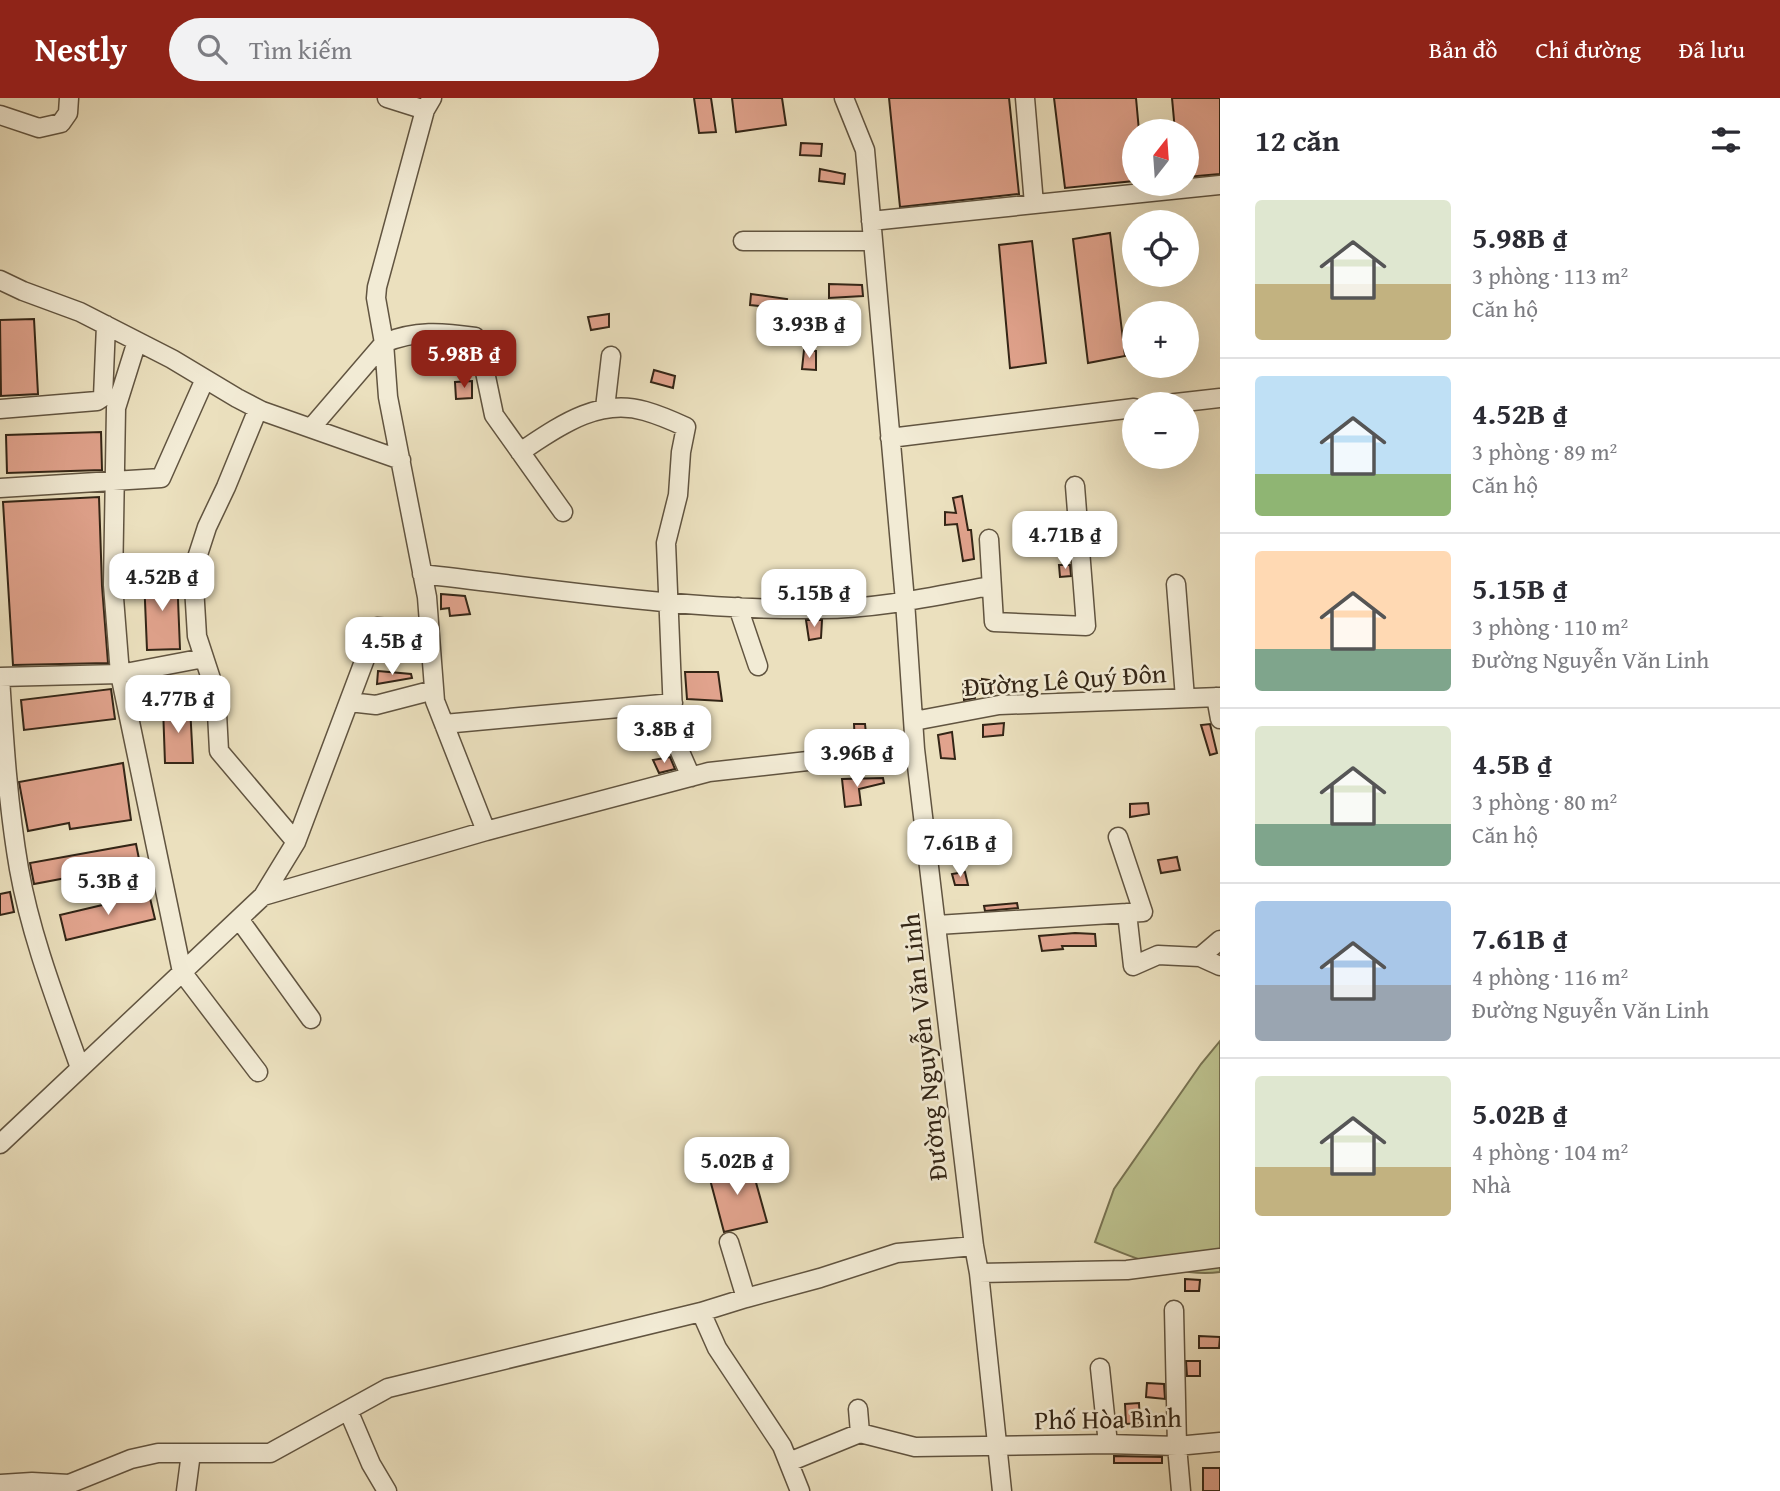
<!DOCTYPE html>
<html lang="vi">
<meta charset="utf-8">
<style>
body{margin:0;font-family:"Gentium Book Plus",serif;background:#f2f2f3;color:#2b2b33;height:100vh;display:flex;flex-direction:column;font-size:26px;white-space:nowrap}
*{box-sizing:border-box;margin:0}
p{font-size:23px;color:#7c7c81}
.icon{flex:none;width:38px;height:38px;fill:none;stroke:currentColor;stroke-width:2;stroke-linecap:round;stroke-linejoin:round}
.map{position:relative;flex:1;overflow:hidden}
.details{display:flex;flex-direction:column;background:#fff;width:560px}
.details>*{flex:none}
.needle{width:46px;rotate:17deg}
.tools{position:absolute;left:1122px;top:21px;display:grid;gap:14px}
.tools a{display:grid;place-items:center;width:77px;height:77px;border-radius:50%;background:#fff;box-shadow:0 7px 28px #0002;font-size:35px}
.price{position:absolute;translate:-50% -60px;padding:0 16px;border-radius:14px;background:#fff;color:#222;font-size:23px;line-height:46px;filter:drop-shadow(0 2px 4px #0008)}
.price::after{content:'';position:absolute;left:50%;top:42px;width:21px;height:16px;margin-left:-10px;background:inherit;clip-path:polygon(0 0,100% 0,50% 100%)}
.price.current{background:#8f2418;color:#fff}
ul{padding:0;list-style:none}
li{display:flex;align-items:center;gap:21px;height:175px;padding:0 35px}
li+li{border-top:2px solid #e1e1e2}
li span{display:grid;place-items:center;flex:none;width:196px;height:140px;border-radius:7px;color:#555}
li>.icon{margin-inline-start:auto}
span .icon{width:84px;height:84px;fill:#fffc;stroke-width:1}
li b{font-size:30px}
h2{display:flex;justify-content:space-between;align-items:center;height:84px;padding:0 35px;font-size:30px}
header{display:flex;align-items:center;gap:42px;box-sizing:border-box;height:98px;padding:0 35px;background:#8f2418;color:#fff}
header strong{font-size:33px}
nav{display:flex;gap:38px;margin-inline-start:auto;font-size:24px}
.search{width:490px;height:63px;background:#f2f2f3;display:flex;align-items:center;gap:18px;box-sizing:border-box;padding:0 24px;border-radius:38px;color:#7c7c81;font-size:26px}
main{display:flex;flex:1;min-height:0}
.map>svg:first-child{display:block}
.green{fill:#bcc18e;stroke:#787352;stroke-width:2}
.building{fill:#e1a38d;stroke:#332516;stroke-width:2}
.lines{fill:none;stroke-linecap:round;stroke-linejoin:round}
.minor-casing{stroke:#615440;stroke-width:21}
.minor{stroke:#f2ebd5;stroke-width:18}
.labels{text-anchor:middle;stroke-width:5;stroke-linejoin:round;paint-order:stroke}
.street-label{font-size:26px;fill:#332516;stroke:#f2ebd5}
</style>
<header>
<strong>Nestly</strong>
<div class="search"><svg class="icon" aria-label="search" viewBox="0 0 24 24"><circle cx="10" cy="10" r="6"/><path d="M15 15l6 6"/></svg>Tìm kiếm</div>
<nav><a>Bản đồ</a><a>Chỉ đường</a><a>Đã lưu</a></nav>
</header>
<main>
<div class="map">
<svg width="1220" height="1393" viewBox="0 0 1220 1393">
<rect width="100%" height="100%" fill="#ebe0be"/>
<filter id="stains"><feTurbulence type="fractalNoise" baseFrequency=".00286" numOctaves="4"/><feColorMatrix values="0 0 0 0 .2 0 0 0 0 .09 0 0 0 0 .02 0 0 0 .5 -.17"/></filter>
<radialGradient id="worn" r=".72"><stop offset=".6" stop-color="#630" stop-opacity="0"/><stop offset="1" stop-color="#630" stop-opacity=".3"/></radialGradient>
<!-- green -->
<path class="green" d="M1220 943V1174C1179 1180 1132 1159 1095 1144L1114 1091 1201 966Z"/>
<!-- building -->
<path class="building" d="M694 0H711L716 34 699 35Z
M732 0H782L786 27 736 34Z
M889 0H1009L1019 96 900 109Z
M1054 0H1136L1139 33H1134V83L1065 90Z
M1172 0H1220V76L1186 79V33H1175Z
M801 45 822 46 821 58 800 57Z
M820 71 845 76 844 86 819 83Z
M1110 135 1125 258 1088 265 1073 141Z
M1032 143 1046 265 1010 270 999 147Z
M829 186 862 187 863 198 829 200Z
M751 196 787 201 785 211 750 207Z
M609 216V229L591 232 588 219Z
M34 221 38 296 1 298 0 222Z
M804 252 816 253V272L802 271Z
M654 272 675 278 673 290 651 284Z
M472 283V300L456 301 455 284Z
M101 334 102 372 7 375 6 337Z
M962 398 968 432H971L974 461 963 463 957 426 945 427V414L956 415 953 400Z
M99 399 102 488 108 565 13 567 3 404Z
M1098 429 1115 430 1114 440H1098Z
M1059 467H1070L1071 478 1060 479Z
M177 477 180 551 147 552 144 479Z
M441 496 465 498 470 516 450 518 449 510 441 511Z
M806 522H822L821 540 809 542Z
M378 573 411 576 412 580 377 586Z
M685 574H718L722 603 687 601Z
M982 581 996 583 999 594 974 595 975 600 964 602 963 583H982Z
M111 591 115 621 24 632 21 602Z
M190 608 193 665H165L163 609Z
M1004 625 1003 637 983 639V627Z
M854 626H865L867 645 855 646Z
M1210 626 1217 655 1210 657 1201 627Z
M952 634 955 661 941 660 938 637Z
M670 659 675 671 659 675 653 662Z
M123 665 131 722 70 731 69 725 28 733 19 684Z
M883 680 884 685 859 691 861 707 845 709 842 681Z
M1148 705 1149 716 1130 719V706Z
M136 746 140 766 34 786 30 765Z
M1177 759 1180 772 1161 775 1158 762Z
M965 774 968 787H955L952 776Z
M10 794 14 814 0 817V796Z
M149 796 155 821 66 842 60 817Z
M1017 805 1018 810 985 813 984 808Z
M1075 835 1095 836 1096 848H1062L1063 851 1042 853 1039 838Z
M750 1063 767 1124 724 1134 708 1074Z
M1185 1181 1200 1182 1199 1193H1185Z
M1199 1238 1220 1239 1219 1250H1199Z
M1186 1263H1200V1278H1187Z
M1147 1285 1164 1286 1165 1301 1146 1299Z
M1139 1305 1140 1325 1126 1326 1125 1306Z
M1114 1358 1162 1359V1365H1114Z
M1203 1370H1220V1393H1203Z"/>
<g class="lines">
<defs>
<path id="minor" d="M387 0 425 12
M432 0 425 12 377 189 376 200 384 245C415 232 442 234 475 239L480 250 494 317 563 414
M844 0 865 52 905 503 915 651 974 1148 979 1175 1002 1393
M1025 0 1034 106
M0 17 39 30 61 25 68 15 69 0
M871 123 1220 87
M743 143H873
M0 182 23 193 80 214 172 261 237 300 262 313 401 362
M137 243 116 310 113 487 120 576 182 874 258 974
M1167 306 1220 300
M605 310 611 258
M0 311 97 303 103 299 106 227
M258 311 226 389 207 429 193 472 197 538 216 596 219 653 296 744
M311 330 384 245 388 299 427 499 435 603 486 733
M890 340 1134 310
M520 354C558 329 598 299 645 313 659 317 673 323 686 329L681 354 678 397 666 445 674 640 691 679
M0 390 161 380 205 281
M989 441 994 524 1086 528 1075 388
M422 476C554 491 688 513 821 511 877 511 935 498 990 488
M1176 486 1185 600
M738 509 758 568
M0 579C4 643 8 707 19 771 31 839 57 905 80 970
M0 579 120 576 204 560
M1216 599 1220 621
M349 604 376 607 434 592
M914 623 999 607 1220 599
M444 626 673 605
M263 798 296 744 377 529 429 533
M1127 815 1133 868 1158 857 1200 859 1220 868
M239 821 311 921
M937 827 1143 814 1118 739
M1200 859 1220 842
M0 1046 263 798 486 733 709 674 915 651
M979 1175 1127 1172 1220 1160
M746 1200 820 1180 897 1155 974 1148
M1174 1212 1177 1348 1181 1393
M701 1214 746 1200 729 1144
M1100 1270 1108 1346
M348 1312 371 1366 387 1393
M860 1335 915 1349 1108 1346 1177 1348 1220 1344
M789 1364 860 1335 858 1311
M0 1386 32 1384 69 1386 131 1361 158 1355H270L388 1290 701 1214 717 1250 782 1348 800 1393
M186 1393 191 1355"/>
</defs>
<!-- minor casing -->
<use href="#minor" class="minor-casing"/>
<!-- minor -->
<use href="#minor" class="minor"/>
</g>
<g class="labels">
<!-- street labels -->
<g class="street-label">
<text transform="translate(1065 582) rotate(-4)" y="9">Đường Lê Quý Đôn</text>
<text transform="translate(924 949) rotate(-96)" y="9">Đường Nguyễn Văn Linh</text>
<text transform="translate(1108 1321) rotate(-1)" y="9">Phố Hòa Bình</text>
</g>
</g>
<rect width="100%" height="100%" filter="url(#stains)"/>
<rect width="100%" height="100%" fill="url(#worn)"/>
</svg>
<div class="tools">
<a><svg class="needle" viewBox="-14 -14 28 28"><path d="M0-13l5 13h-10z" fill="#e53935"/><path d="M0 13l5-13h-10z" fill="#7c7c81"/></svg></a>
<a><svg class="icon" aria-label="locate" viewBox="0 0 24 24"><circle cx="12" cy="12" r="6"/><path d="M12 2v4M12 18v4M2 12h4M18 12h4"/></svg></a>
<a>+</a>
<a>−</a>
</div>
<b class="price" style="left:809px;top:262px">3.93B ₫</b>
<b class="price current" style="left:464px;top:292px">5.98B ₫</b>
<b class="price" style="left:1065px;top:473px">4.71B ₫</b>
<b class="price" style="left:162px;top:515px">4.52B ₫</b>
<b class="price" style="left:814px;top:531px">5.15B ₫</b>
<b class="price" style="left:392px;top:579px">4.5B ₫</b>
<b class="price" style="left:178px;top:637px">4.77B ₫</b>
<b class="price" style="left:664px;top:667px">3.8B ₫</b>
<b class="price" style="left:857px;top:691px">3.96B ₫</b>
<b class="price" style="left:960px;top:781px">7.61B ₫</b>
<b class="price" style="left:108px;top:819px">5.3B ₫</b>
<b class="price" style="left:737px;top:1099px">5.02B ₫</b>
</div>
<section class="details">
<h2>12 căn<svg class="icon" aria-label="filters" viewBox="0 0 24 24"><path d="M4 7h16M4 17h16"/><circle cx="9" cy="7" r="2"/><circle cx="15" cy="17" r="2"/></svg></h2>
<ul>
<li><span style="background:linear-gradient(#dfe7d0 60%,#c2b280 0)"><svg class="icon" aria-label="home" viewBox="0 0 24 24"><path d="M3 11l9-7 9 7M6 9v11h12V9"/></svg></span><div><b>5.98B ₫</b><p>3 phòng · 113 m²</p><p>Căn hộ</p></div></li>
<li><span style="background:linear-gradient(#bfe0f5 70%,#8fb573 0)"><svg class="icon" aria-label="home" viewBox="0 0 24 24"><path d="M3 11l9-7 9 7M6 9v11h12V9"/></svg></span><div><b>4.52B ₫</b><p>3 phòng · 89 m²</p><p>Căn hộ</p></div></li>
<li><span style="background:linear-gradient(#ffd9b3 70%,#7fa58c 0)"><svg class="icon" aria-label="home" viewBox="0 0 24 24"><path d="M3 11l9-7 9 7M6 9v11h12V9"/></svg></span><div><b>5.15B ₫</b><p>3 phòng · 110 m²</p><p>Đường Nguyễn Văn Linh</p></div></li>
<li><span style="background:linear-gradient(#dfe7d0 70%,#7fa58c 0)"><svg class="icon" aria-label="home" viewBox="0 0 24 24"><path d="M3 11l9-7 9 7M6 9v11h12V9"/></svg></span><div><b>4.5B ₫</b><p>3 phòng · 80 m²</p><p>Căn hộ</p></div></li>
<li><span style="background:linear-gradient(#a9c7e8 60%,#9aa5b1 0)"><svg class="icon" aria-label="home" viewBox="0 0 24 24"><path d="M3 11l9-7 9 7M6 9v11h12V9"/></svg></span><div><b>7.61B ₫</b><p>4 phòng · 116 m²</p><p>Đường Nguyễn Văn Linh</p></div></li>
<li><span style="background:linear-gradient(#dfe7d0 65%,#c2b280 0)"><svg class="icon" aria-label="home" viewBox="0 0 24 24"><path d="M3 11l9-7 9 7M6 9v11h12V9"/></svg></span><div><b>5.02B ₫</b><p>4 phòng · 104 m²</p><p>Nhà</p></div></li>
</ul>
</section>
</main>
